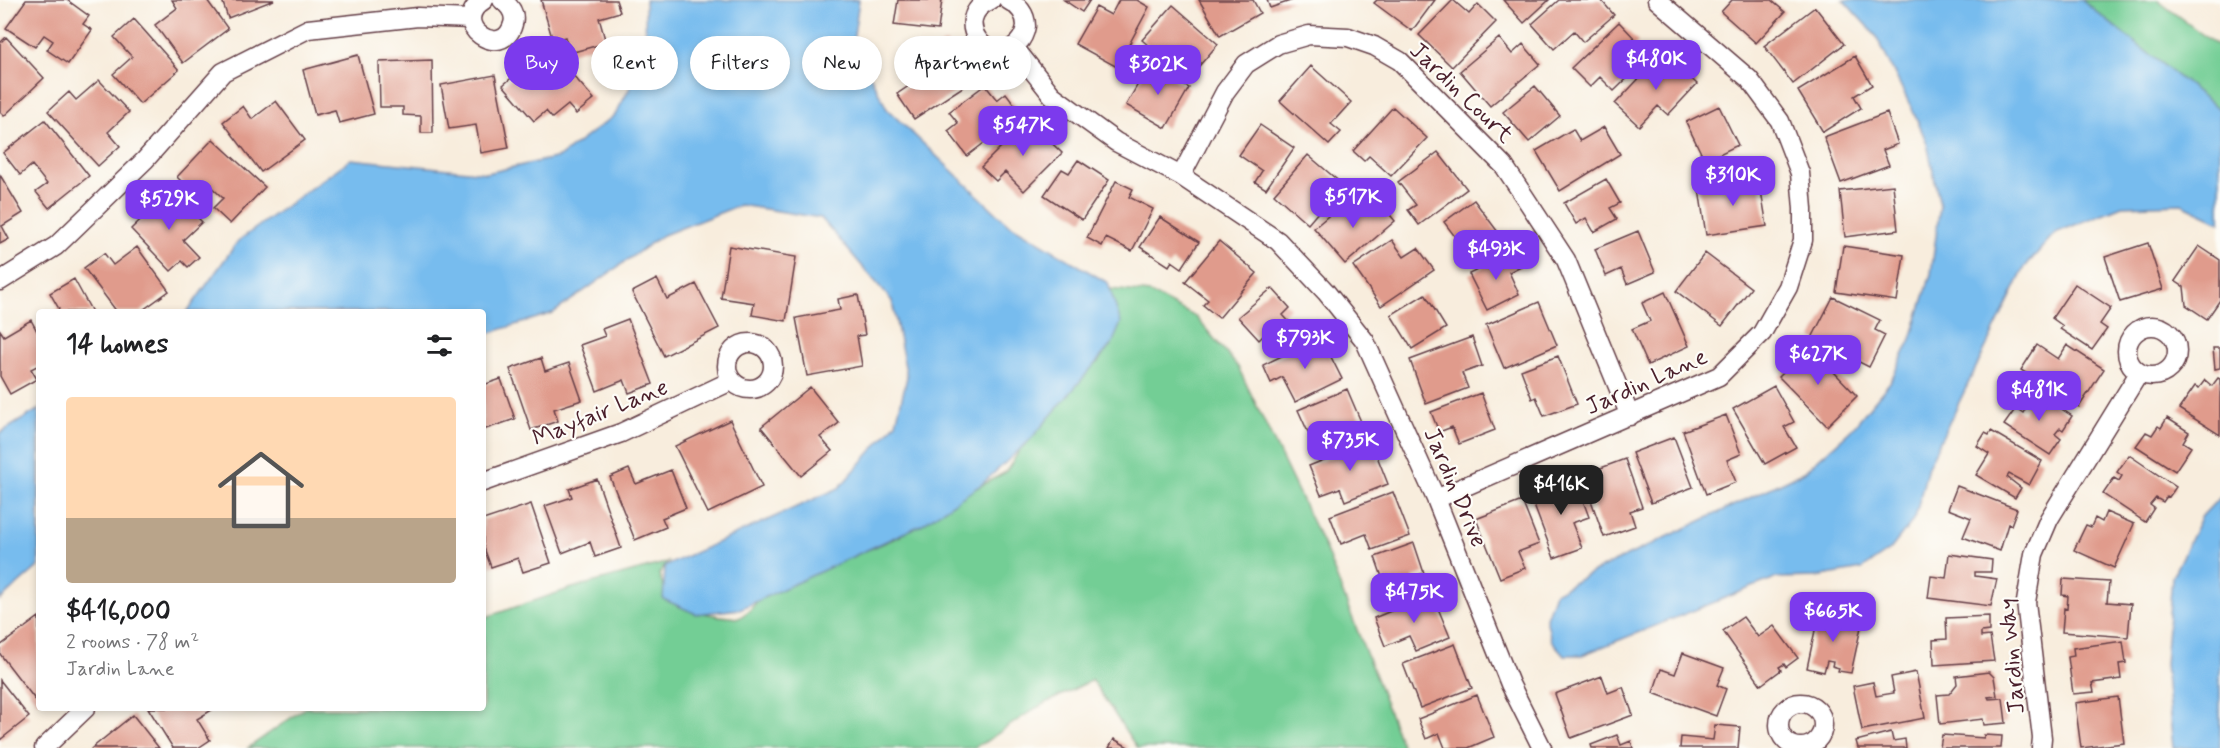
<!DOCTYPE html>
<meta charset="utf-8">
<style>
body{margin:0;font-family:Mynerve,sans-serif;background:#f6f6f6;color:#202124;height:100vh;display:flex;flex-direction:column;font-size:22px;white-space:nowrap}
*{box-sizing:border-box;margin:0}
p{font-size:20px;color:#757577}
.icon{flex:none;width:33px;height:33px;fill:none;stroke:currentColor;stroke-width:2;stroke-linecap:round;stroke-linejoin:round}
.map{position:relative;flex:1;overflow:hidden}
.sheet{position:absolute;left:36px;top:309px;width:450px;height:402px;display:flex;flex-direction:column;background:#fff;border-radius:6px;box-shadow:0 3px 9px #0003}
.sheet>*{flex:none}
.hud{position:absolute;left:504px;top:36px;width:570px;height:54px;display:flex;gap:12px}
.price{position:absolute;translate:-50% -51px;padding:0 14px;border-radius:12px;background:#7c3aed;color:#fff;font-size:20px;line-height:39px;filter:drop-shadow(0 2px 3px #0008)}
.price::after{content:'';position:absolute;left:50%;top:36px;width:18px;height:14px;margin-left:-9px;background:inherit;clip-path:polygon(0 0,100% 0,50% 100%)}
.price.current{background:#222;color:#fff}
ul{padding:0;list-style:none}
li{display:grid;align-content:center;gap:12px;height:318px;padding:0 30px}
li+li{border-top:2px solid #e0e0e0}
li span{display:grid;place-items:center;height:186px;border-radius:6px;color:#555}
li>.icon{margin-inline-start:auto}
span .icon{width:108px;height:108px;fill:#fffc;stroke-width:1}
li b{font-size:26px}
h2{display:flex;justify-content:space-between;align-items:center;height:72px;padding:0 30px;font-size:26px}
.pill{padding:0 21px;border-radius:27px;background:#fff;box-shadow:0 3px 9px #0003;font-size:21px;line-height:54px}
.pill.current{background:#7c3aed;color:#fff}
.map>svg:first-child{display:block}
.green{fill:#73ce95;stroke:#5e7660;stroke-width:1.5}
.water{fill:#77bcee;stroke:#606e8c;stroke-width:1.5}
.building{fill:#e09b8c}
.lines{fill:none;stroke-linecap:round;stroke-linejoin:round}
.minor-casing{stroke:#643e46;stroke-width:21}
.minor{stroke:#fff;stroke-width:18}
.labels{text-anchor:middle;stroke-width:4.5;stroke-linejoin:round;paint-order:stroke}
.street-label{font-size:24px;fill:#4a1f2b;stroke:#fdfcf7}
</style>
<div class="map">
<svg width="2220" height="748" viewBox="0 0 2220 748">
<rect width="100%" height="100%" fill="#fdfcf7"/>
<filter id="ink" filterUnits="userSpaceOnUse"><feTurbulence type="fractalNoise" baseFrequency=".0167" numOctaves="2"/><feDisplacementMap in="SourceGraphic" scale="12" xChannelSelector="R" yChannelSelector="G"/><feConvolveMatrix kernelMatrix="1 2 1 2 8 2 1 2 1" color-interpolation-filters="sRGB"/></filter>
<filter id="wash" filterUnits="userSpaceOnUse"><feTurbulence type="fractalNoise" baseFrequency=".008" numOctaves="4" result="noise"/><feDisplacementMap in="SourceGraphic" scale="24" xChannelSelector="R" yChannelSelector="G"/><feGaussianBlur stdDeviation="1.35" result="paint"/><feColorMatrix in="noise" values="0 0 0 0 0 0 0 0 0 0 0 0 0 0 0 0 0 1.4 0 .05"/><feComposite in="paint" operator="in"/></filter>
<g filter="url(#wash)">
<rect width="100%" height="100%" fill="#f8eddd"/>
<!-- green -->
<path class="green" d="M2081 0H2157L2220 48V110Z
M1099 288 1150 293 1196 317 1238 367 1326 550 1403 748H1137L1092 680 1036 708 985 742 972 748H248L305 708H483V618L569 589 668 562 659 574C662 583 665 592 671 599 682 612 723 617 739 618L750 610 765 591 842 554 870 549 900 536 912 523 1006 472 1045 410 1081 372 1098 362 1109 344Z"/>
<!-- water -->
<path class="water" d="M645 0H859L853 42 887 109 1007 223 1108 283 1121 323 1112 344 1030 440 982 484 921 525 740 609 696 614 663 599 665 566 839 488 896 423 907 377 892 301 821 218 740 205 661 236 553 313 483 335V312H187L238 241 351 159 487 173 559 157 615 115 646 58Z
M1843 0H2081L2220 110V222L2182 204 2122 206 2055 233 2025 267 1928 466 1915 518 1890 550 1862 569 1816 577 1775 578 1582 655H1564L1551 640 1546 618 1555 593 1591 573 1804 472 1850 431 1890 382 1911 339 1931 274 1940 205 1927 143 1912 109 1876 36Z
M39 409V566L0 600V433Z
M2220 497V748H2173L2165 664 2172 577 2202 516Z"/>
<g id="blocks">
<!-- building -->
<path class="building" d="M26 0H67L89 16 83 24 92 30 68 64 47 50 53 41 44 35 35 47 6 28Z
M172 0H207L228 29 183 63 155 25 177 8Z
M222 0H274L228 18Z
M541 0H616L620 12 599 18 606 43 570 53 565 37 553 41Z
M898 0H942L938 30 894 25Z
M1064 0H1090L1082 12Z
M1119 0H1137L1149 7 1117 67 1075 44 1096 7 1111 15Z
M1199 0H1253L1260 13 1220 36Z
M1267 0H1293L1270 8Z
M1377 0H1435L1412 31 1374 3Z
M1453 0 1469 14 1478 4 1496 22 1452 67 1419 35Z
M1503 0H1549L1524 23Z
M1559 0H1601L1614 15 1583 42 1574 31 1554 49 1532 24Z
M1732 0H1771L1785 12 1756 43 1721 12Z
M1173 5 1218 44 1188 79 1142 40Z
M1815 7 1844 44 1793 84 1764 46Z
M134 19 179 70 140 104 113 74 132 57 114 37Z
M1619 22 1638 42 1631 49 1644 62 1614 91 1600 77 1590 87 1571 68Z
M6 37 44 78 4 116 0 112V43Z
M1499 38 1512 54 1523 44 1540 64 1490 106 1460 71Z
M946 42 972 81 914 119 897 94 919 79 909 65Z
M548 47 594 99 576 114 568 105 552 118 546 111 534 121 503 85Z
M1663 53 1697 84 1668 115 1658 106 1639 126 1615 104Z
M358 55 374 114 339 123 335 110 315 115 303 70Z
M1855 56 1872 85 1854 96 1861 108 1823 132 1798 91Z
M432 60 433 133H421V116L403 115V107H380L379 62Z
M1149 65 1189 88 1166 128 1126 105Z
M1311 66 1351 102 1331 124 1341 132 1329 145 1280 101Z
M495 75 509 148 481 153 476 125 449 129 441 85Z
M99 80 129 112 108 132 120 146 98 166 48 111 69 92 76 100Z
M985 85 997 100 1006 93 1022 114 967 156 948 131 958 123 949 112Z
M1535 86 1560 116 1529 142 1503 112Z
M276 101 305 140 261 172 223 122 243 106 252 119Z
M1719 106 1738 145 1705 161 1686 122Z
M1393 107 1427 138 1391 176 1369 156 1364 161 1353 151Z
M1887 113 1898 144 1883 150 1889 165 1841 183 1824 137Z
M45 120 89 176 49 208 36 192 47 184 32 165 20 175 3 153Z
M1028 120 1062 153 1024 191 1005 172 996 181 981 167Z
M1260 125 1294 148 1266 189 1255 182 1262 171 1239 155Z
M1604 127 1620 154 1560 191 1536 151 1573 129 1580 141Z
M213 139 265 187 230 224 213 208 223 198 205 181 193 193 177 177Z
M1438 152 1467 189 1419 225 1408 210 1416 205 1398 182Z
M1308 155 1342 184 1308 224 1274 194Z
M1078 160 1109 180 1082 220 1044 195 1062 169 1069 173Z
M0 175 23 213 2 226 9 239 0 244Z
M1606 179 1620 203 1610 208 1617 219 1594 232 1586 218 1576 224 1564 203Z
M1759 179 1767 226 1706 235 1699 189Z
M1116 181 1133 189 1129 197 1153 209 1132 251 1106 238 1102 246 1087 238Z
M1893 185 1898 230 1845 237 1840 191Z
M171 190 202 222 183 240 199 257 188 267 182 261 171 271 131 229Z
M1347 200 1361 215 1378 200 1395 221 1345 264 1314 228Z
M1474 200 1501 236 1471 258 1444 222Z
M1160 217 1199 242 1182 268 1172 261 1169 266 1140 247Z
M1638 231 1655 272 1627 284 1621 269 1606 276 1595 249Z
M1392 240 1404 257 1418 248 1434 270 1381 306 1353 266Z
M1219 241 1257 273 1219 318 1203 305 1208 300 1185 282Z
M2148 243 2163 289 2120 302 2105 257Z
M729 246 796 257 786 321 752 315 754 303 721 298Z
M1843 246 1904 255 1897 301 1836 292Z
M2199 246 2220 260V300L2207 319 2186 305 2184 287 2175 281Z
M137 247 169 291 140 312H117L84 268 104 253 113 265Z
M1514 252 1521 266 1509 272 1519 294 1487 310 1469 274Z
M1705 253 1751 288 1722 326 1676 291Z
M74 279 92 312H54L59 309 50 293Z
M657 279 667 299 696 284 719 328 664 356 632 292Z
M2075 284 2111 308 2100 324 2107 329 2092 350 2060 329 2063 326 2052 318Z
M1272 288 1290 308 1283 315 1292 325 1272 342 1265 334 1259 340 1238 317Z
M1665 292 1689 346 1648 365 1632 329 1650 321 1642 303Z
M1425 294 1446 328 1412 349 1391 315Z
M858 295 865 335 857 336 862 366 807 376 796 318 840 310 838 299Z
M1833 297 1880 320 1875 330 1885 335 1869 367 1812 338Z
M1539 302 1557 345 1504 368 1486 325Z
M628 319 653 384 629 393 624 380 597 391 580 345 605 336 602 329Z
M31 320 39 335V365L31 369 37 379 10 394 0 376V330L4 336Z
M1321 337 1342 379 1295 402 1282 377 1271 383 1263 365Z
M1472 337 1482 366 1462 373 1468 388 1426 404 1410 360Z
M2037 345 2058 359 2067 345 2104 369 2079 407 2021 370Z
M1810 347 1857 396 1827 426 1779 377Z
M2213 348H2220V368L2215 369Z
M1558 356 1577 404 1544 416 1536 397 1532 399 1521 370Z
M541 358 545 371 569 363 582 400 554 409 558 421 531 430 510 369Z
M2218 378 2220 379V435L2179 409 2195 386 2199 388 2205 380 2212 386Z
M501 379 515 419 483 430V385Z
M1774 386 1794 422 1784 427 1796 447 1765 464 1733 409Z
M810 387 839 423 820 437 832 451 801 476 761 427Z
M1347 389 1365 431 1317 452 1298 410Z
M2033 390 2072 416 2063 430 2060 428 2055 434 2061 439 2050 455 2004 425 2016 408 2023 413 2027 406 2023 404Z
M1481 393 1495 430 1459 444 1452 427 1439 432 1431 412Z
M1726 415 1741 454 1727 460 1736 482 1706 494 1683 431Z
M2167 418 2189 432 2183 442 2191 447 2175 471 2136 446 2146 432 2152 435 2158 426 2161 428Z
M730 420 762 487 708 513 675 446Z
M1991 431 2042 461 2029 485 2009 474 2007 477 2021 488 2015 498 1976 475 1989 454 1977 446 1985 433 1989 435Z
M1674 437 1693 487 1651 503 1632 453Z
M1371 441 1388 484 1345 501 1340 488 1321 495 1309 466Z
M2129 455 2176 487 2169 497 2167 496 2163 502 2156 498 2150 505 2154 508 2145 522 2103 494 2114 478 2119 481 2122 476 2117 472Z
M1625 459 1642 507 1630 511 1635 526 1604 537 1582 475Z
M629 469 636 484 671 470 686 508 662 518 666 527 635 540 610 477Z
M597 479 621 548 595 557 590 542 562 553 545 506 572 497 569 489Z
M1575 479 1589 517 1572 523 1582 548 1554 558 1530 495Z
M1957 486 2017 509 2011 525 2008 524 2000 551 1963 537 1971 518 1948 509Z
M1393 492 1410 536 1372 550 1366 534 1341 544 1330 516Z
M1522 501 1539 544 1518 552 1525 568 1500 578 1476 519Z
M531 504 551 563 523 572 518 558 491 567 483 545V520Z
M2106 512 2134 524 2114 568 2074 550 2086 525 2091 527 2095 518 2102 522Z
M1414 543 1424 573 1413 577 1418 590 1390 600 1375 557Z
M1949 554 1992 560 1991 572H1975V576L1997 579 1991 606 1928 598 1931 576 1946 578Z
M2063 579 2109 582 2107 602 2131 604 2128 637 2062 632 2064 608 2067 609 2068 596 2062 595Z
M1432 594 1450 637 1416 651 1409 636 1385 646 1374 618Z
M1820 607 1837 610 1834 621 1861 627 1851 673 1838 671 1839 668 1832 666 1833 662 1827 661 1824 672 1807 668Z
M1989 616V631L1981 632V637L1990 636 1994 661 1934 665 1933 640 1947 639 1946 618Z
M39 617V701L37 702 0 654V646Z
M1743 617 1758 637 1774 626 1798 658 1786 667 1784 664 1779 667 1781 670 1761 685 1723 631Z
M2123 641 2126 663 2119 664 2121 679 2092 683 2094 692 2073 694 2068 657 2074 656 2073 648Z
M1455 644 1472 688 1420 708 1403 664Z
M1683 653 1724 668 1717 685 1726 689 1716 716 1653 693 1661 669 1675 674Z
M1916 672 1925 718 1862 730 1853 686 1873 682 1876 696 1894 693 1891 677Z
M1989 672 1994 677 1997 696 1988 697 1989 699 2003 698 2006 723 1984 725 1983 719 1940 724 1937 695 1949 694 1957 684 1956 676Z
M1602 676 1608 693 1623 687 1633 715 1571 738 1555 694Z
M0 680 29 717 0 740Z
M1477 695 1494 737 1468 748H1445L1439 733 1426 739 1418 719Z
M2118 697 2124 743 2081 748 2075 703Z
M148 708H215L197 719 210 740 198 748H173Z
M133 715 159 748H92Z
M1715 725 1740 727 1738 748H1680L1681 737 1713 740Z
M1891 732 1893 741 1905 739 1906 748H1858L1856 741Z
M1617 735 1621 745 1631 741 1633 748H1592L1591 745Z
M1942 735 1984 738V735L2002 736 2001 748H1940Z
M1114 739 1130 748H1109Z"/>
</g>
</g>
<g filter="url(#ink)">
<use href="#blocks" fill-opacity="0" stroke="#643e46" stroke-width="1.5"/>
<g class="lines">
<defs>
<path id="minor" d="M484 0C446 24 503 62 513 24 516 14 510 6 502 0
M991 0C948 18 990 73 1018 43 1022 39 1025 32 1026 26 1026 14 1018 5 1008 0
M1014 47 1052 95 1083 118 1116 142 1181 176 1278 241 1326 292 1365 341 1436 499 1510 684 1542 748
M1181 176 1225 92 1246 64 1278 44 1309 35 1348 37 1374 46 1400 61 1504 166 1524 196 1566 260 1630 416
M0 281 56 246 145 160 223 72 308 29 418 17 471 19
M2127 351a25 25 0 1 1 50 0a25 25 0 1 1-50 0Z
M727 366a23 23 0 1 1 46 0a23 23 0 1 1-46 0Z
M483 482 621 433 731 381
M1436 499 1719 376 1762 333 1788 287 1803 240V209L1800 173 1780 121 1749 79 1657 0
M1779 725a22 22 0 1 1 44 0a22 22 0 1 1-44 0Z
M44 748 86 708
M2041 748 2042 738 2026 602 2034 554 2049 519 2139 373"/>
</defs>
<!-- minor casing -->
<use href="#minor" class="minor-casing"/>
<!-- minor -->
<use href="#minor" class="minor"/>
</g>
</g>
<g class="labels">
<!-- street labels -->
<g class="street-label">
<text transform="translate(1462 92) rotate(44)" y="8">Jardin Court</text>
<text transform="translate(1646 381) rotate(-24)" y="8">Jardin Lane</text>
<text transform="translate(600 412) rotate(-22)" y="8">Mayfair Lane</text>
<text transform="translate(1456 487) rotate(67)" y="8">Jardin Drive</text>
<text transform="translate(2011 656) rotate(-95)" y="8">Jardin Way</text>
</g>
</g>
</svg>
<b class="price" style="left:1656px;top:91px">$480K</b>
<b class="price" style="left:1158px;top:96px">$302K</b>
<b class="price" style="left:1023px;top:157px">$547K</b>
<b class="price" style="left:1733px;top:207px">$310K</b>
<b class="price" style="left:1353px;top:229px">$517K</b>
<b class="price" style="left:169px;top:231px">$529K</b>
<b class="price" style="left:1496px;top:281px">$493K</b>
<b class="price" style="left:1305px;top:370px">$793K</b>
<b class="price" style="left:1818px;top:386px">$627K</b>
<b class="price" style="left:2039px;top:422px">$481K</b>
<b class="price" style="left:1350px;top:472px">$735K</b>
<b class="price current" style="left:1561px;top:516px">$416K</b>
<b class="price" style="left:1414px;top:624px">$475K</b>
<b class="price" style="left:1833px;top:643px">$665K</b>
<div class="hud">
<a class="pill current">Buy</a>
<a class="pill">Rent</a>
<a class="pill">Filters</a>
<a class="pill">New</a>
<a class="pill">Apartment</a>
</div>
<section class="sheet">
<h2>14 homes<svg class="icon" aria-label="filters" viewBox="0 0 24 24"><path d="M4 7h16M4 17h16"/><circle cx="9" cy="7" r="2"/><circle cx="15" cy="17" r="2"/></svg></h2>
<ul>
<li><span style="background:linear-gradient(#ffd9b3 65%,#b9a48a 0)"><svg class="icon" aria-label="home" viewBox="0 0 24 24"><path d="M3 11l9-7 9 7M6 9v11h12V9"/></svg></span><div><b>$416,000</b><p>2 rooms · 78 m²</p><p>Jardin Lane</p></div></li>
</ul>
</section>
</div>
